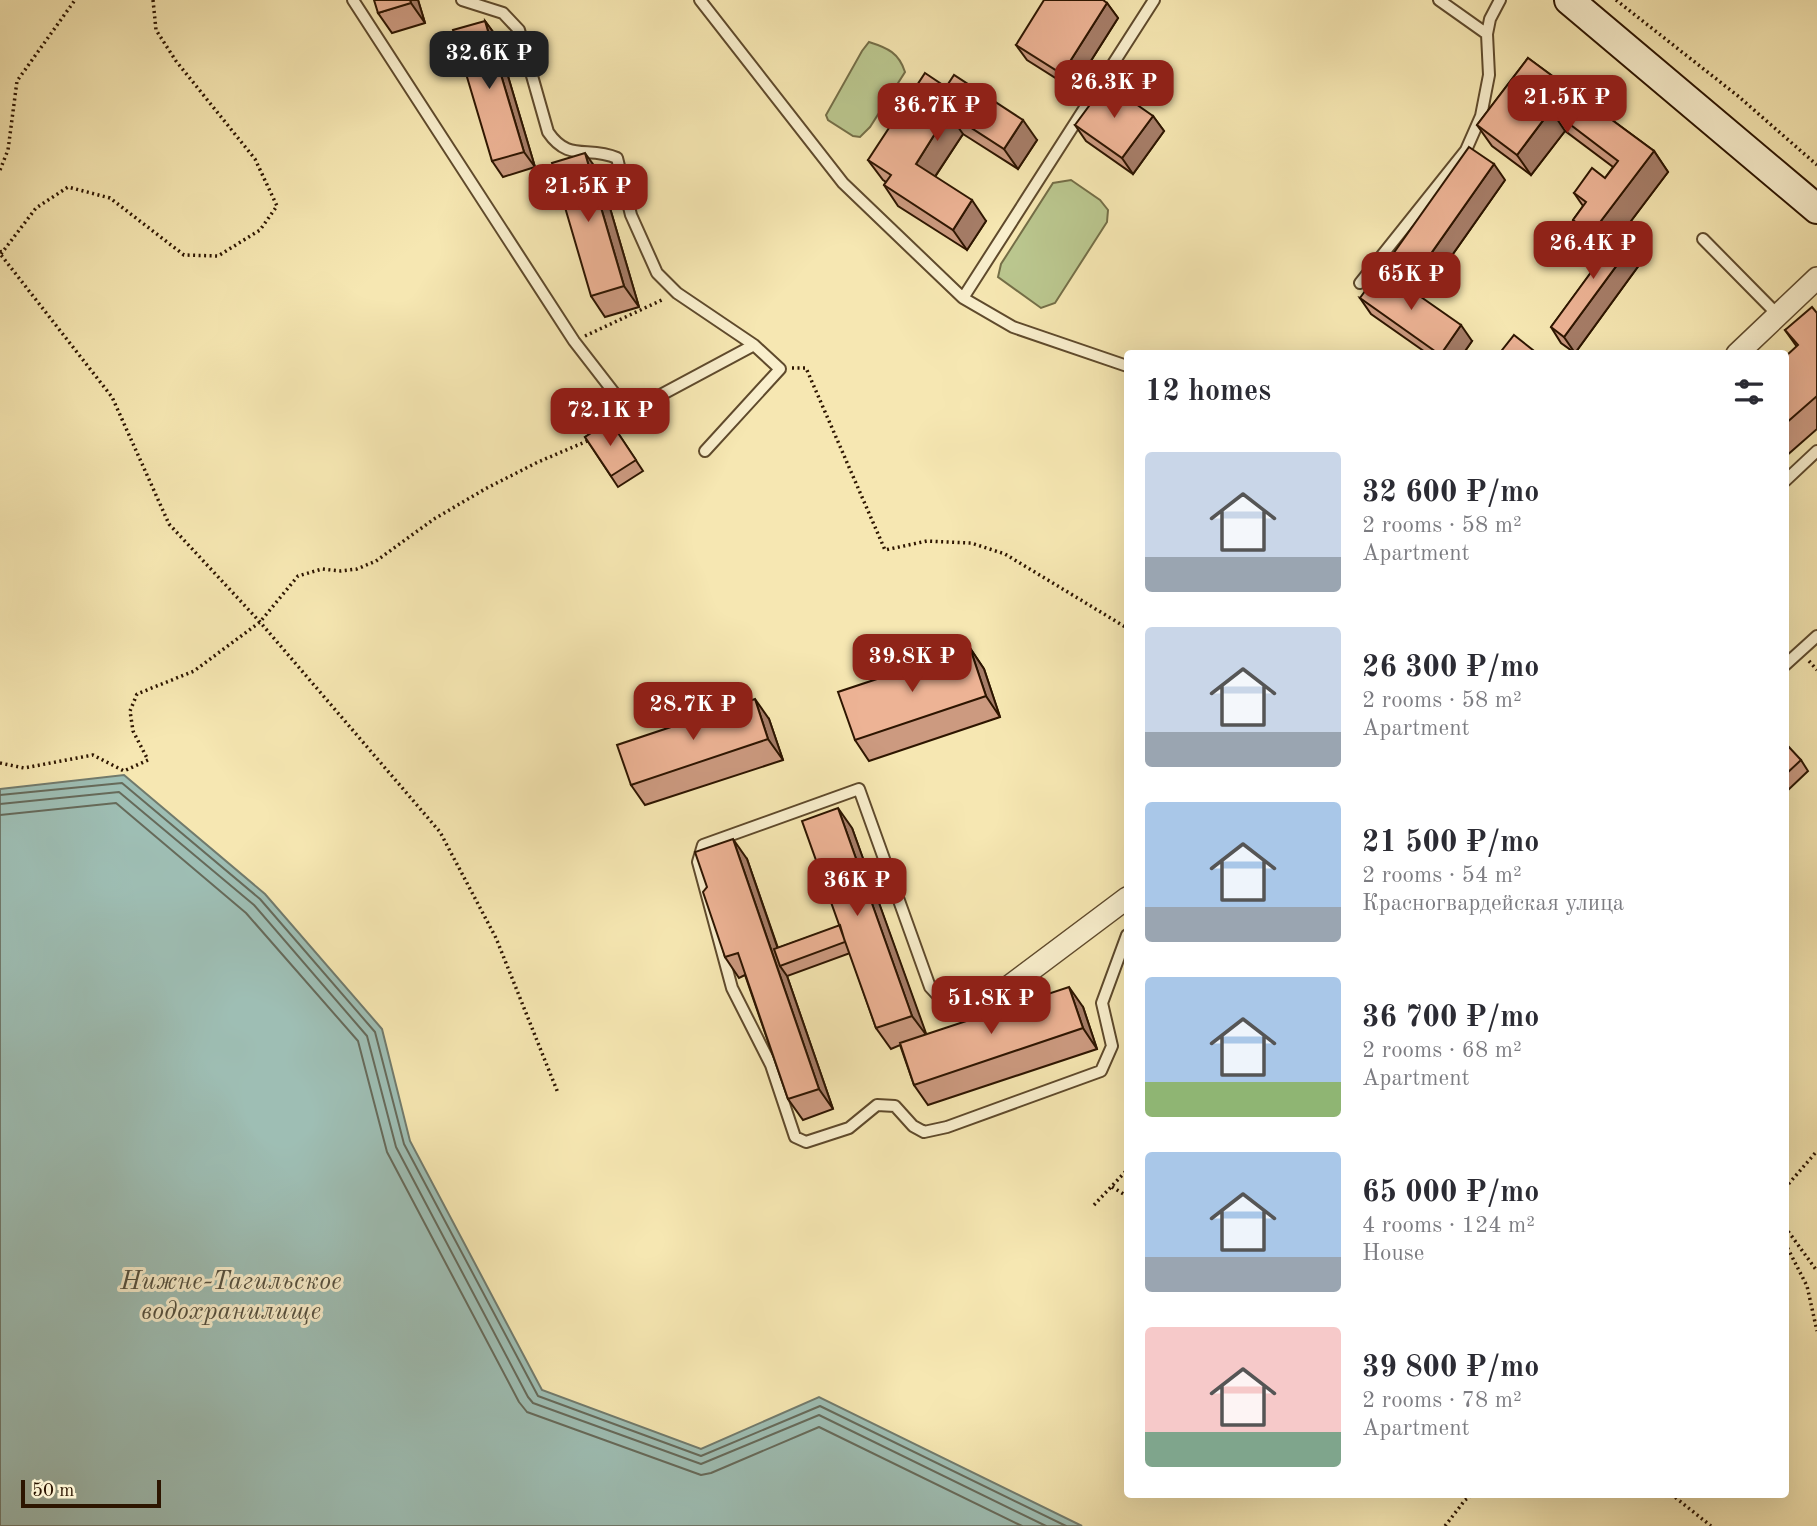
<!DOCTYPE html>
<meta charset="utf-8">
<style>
body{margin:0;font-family:"Old Standard TT",serif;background:#f2f2f3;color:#2b2b33;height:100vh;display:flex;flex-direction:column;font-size:26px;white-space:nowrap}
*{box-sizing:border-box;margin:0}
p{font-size:23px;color:#7c7c81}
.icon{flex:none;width:38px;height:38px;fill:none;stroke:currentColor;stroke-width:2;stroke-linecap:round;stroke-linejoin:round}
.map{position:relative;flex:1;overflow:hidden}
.details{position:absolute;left:1124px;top:350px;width:665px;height:1148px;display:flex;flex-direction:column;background:#fff;border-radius:7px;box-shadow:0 7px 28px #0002}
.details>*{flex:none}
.scale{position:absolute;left:21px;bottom:18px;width:140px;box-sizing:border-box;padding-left:7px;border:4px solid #2d1500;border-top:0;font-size:19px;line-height:24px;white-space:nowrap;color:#2d1500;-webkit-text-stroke:5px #f9efcd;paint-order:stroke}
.price{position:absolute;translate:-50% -60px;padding:0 16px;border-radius:14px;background:#8f2418;color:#fff;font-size:23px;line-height:46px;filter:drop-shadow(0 2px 4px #0008)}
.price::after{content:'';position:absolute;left:50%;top:42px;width:21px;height:16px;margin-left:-10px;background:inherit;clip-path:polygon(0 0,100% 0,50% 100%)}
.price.current{background:#222;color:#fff}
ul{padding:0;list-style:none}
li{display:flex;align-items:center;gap:21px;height:175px;padding:0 21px}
li span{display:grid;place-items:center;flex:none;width:196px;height:140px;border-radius:7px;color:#555}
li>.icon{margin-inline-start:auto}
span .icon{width:84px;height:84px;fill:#fffc;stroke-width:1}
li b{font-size:30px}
h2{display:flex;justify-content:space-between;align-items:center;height:84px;padding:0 21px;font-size:30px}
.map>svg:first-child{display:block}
.green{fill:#bac68e;stroke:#746e47;stroke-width:2}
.water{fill:#9ebeb4;stroke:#717a6c;stroke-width:2}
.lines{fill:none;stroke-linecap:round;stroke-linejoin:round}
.shore{stroke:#666a5a;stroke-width:2}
.lane-casing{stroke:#5f4a2c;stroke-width:14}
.street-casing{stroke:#5f4a2c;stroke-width:24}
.secondary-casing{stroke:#2d1500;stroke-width:32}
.path{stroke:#2d1500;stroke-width:3.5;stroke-dasharray:2 3.5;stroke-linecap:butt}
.lane{stroke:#f9efcd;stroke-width:10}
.street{stroke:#f9efcd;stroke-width:21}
.secondary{stroke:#f9efcd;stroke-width:28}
.wall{fill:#cc9a80;stroke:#2d1500;stroke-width:2}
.shaded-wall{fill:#a67d68;stroke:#2d1500;stroke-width:2}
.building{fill:#edb395;stroke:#2d1500;stroke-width:2}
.labels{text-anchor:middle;stroke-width:6;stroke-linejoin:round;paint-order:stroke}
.water-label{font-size:26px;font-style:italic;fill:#55503f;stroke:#f9efcd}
</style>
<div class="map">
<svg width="1817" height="1526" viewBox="0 0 1817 1526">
<rect width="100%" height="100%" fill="#f6e7b2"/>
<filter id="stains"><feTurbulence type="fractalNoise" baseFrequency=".00286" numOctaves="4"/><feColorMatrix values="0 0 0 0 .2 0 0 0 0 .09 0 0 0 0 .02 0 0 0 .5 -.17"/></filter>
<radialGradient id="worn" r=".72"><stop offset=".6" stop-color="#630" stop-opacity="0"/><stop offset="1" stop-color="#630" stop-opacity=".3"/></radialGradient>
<!-- green -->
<path class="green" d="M869 42C888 48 899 53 905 72L870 127 860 137 853 136 828 120 826 115 862 51Z
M1071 180 1100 200 1108 210 1107 222 1055 303 1041 308 998 277 1001 264 1053 183Z"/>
<!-- water -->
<path class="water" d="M124 775 265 894 382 1029 410 1141 542 1390 701 1449 819 1397 1082 1526H0V789Z"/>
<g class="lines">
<!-- shore -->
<path class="shore" d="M0 795 122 783 260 899 375 1032 404 1144 538 1396 701 1456 820 1406 1066 1526
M0 804 119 792 254 905 367 1036 396 1147 528 1397 533 1403 701 1464 819 1415 1046 1526
M0 815 116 803 246 913 358 1041 387 1152 519 1402 527 1412 701 1475 711 1473 819 1427 1022 1526"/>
<defs>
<path id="lane" d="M353 0 574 341 629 412 754 345
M462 0 503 13 519 30 548 132C569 163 588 145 617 158L631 215 657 273 677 293 754 345 780 369 705 451
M700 0 843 183 963 298 1154 0
M1439 0 1487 34
M1703 239 1779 316
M1360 283 1466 150 1481 116 1489 75 1487 34 1490 19 1500 0
M963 298 1013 327 1127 366
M1785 481 1817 451
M1785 665 1817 636
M966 1008 943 1001 930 987 859 789 703 845 698 862 732 988 771 1065 795 1137 806 1142 849 1128 877 1105 895 1106 913 1126 924 1132 947 1127 1101 1071 1112 1046 1102 1003 1127 935"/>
<path id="street" d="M1737 354 1817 278
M966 1008 991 1000 1127 898"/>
<path id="secondary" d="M1569 0 1817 209"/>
</defs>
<!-- lane casing -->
<use href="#lane" class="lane-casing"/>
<!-- street casing -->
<use href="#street" class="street-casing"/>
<!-- secondary casing -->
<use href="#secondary" class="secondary-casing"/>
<!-- path -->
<path class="path" d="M1616 0 1738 96 1817 165
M0 170 8 150 17 81 75 0
M0 250 1 255 112 397 169 524 260 622 440 832 496 938 558 1093
M1 254 36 208 68 187 110 198 184 255 218 256 260 230 277 206 255 159 176 61 156 30 153 0
M585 336 664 299
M792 368H806L885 550 927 541 971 543 1005 554 1127 628
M1809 661 1817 670
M0 763 24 768 93 755 124 771 148 760 133 731 130 711 137 694 194 671 260 622 298 576 322 569 341 571 357 569 376 561 434 519 485 489 538 462 592 439
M1112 1187 1127 1196
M1785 1188 1817 1151
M1094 1205 1127 1170
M1785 1227 1817 1271
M1785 1243 1807 1286 1817 1331
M1671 1494 1711 1526
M1445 1526 1465 1500 1474 1494"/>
<!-- lane -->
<use href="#lane" class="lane"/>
<!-- street -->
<use href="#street" class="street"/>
<!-- secondary -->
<use href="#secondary" class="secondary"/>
</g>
<!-- wall -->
<path class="wall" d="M418 0 425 23 392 33 378 13Z
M1107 3 1118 18 1073 89 1027 60 1016 45Z
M485 21 496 36 535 167 503 177 492 161Z
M1528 58 1654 151 1668 172 1619 237 1642 261 1575 353 1561 343 1551 327 1605 254 1587 240 1573 220 1583 206 1574 193 1605 178 1613 167 1565 131 1531 175 1492 146 1477 125Z
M946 87 1037 140 1018 169 963 134 935 177 986 221 967 250 898 206 884 185 886 182 883 180 868 160Z
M1153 116 1164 131 1133 174 1086 141 1075 125Z
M600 174 639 307 605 317 591 296Z
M1505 180 1429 288 1404 270 1393 254Z
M1360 298 1472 341 1463 354H1428L1371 314Z
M1817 313V429L1785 457V357L1797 347 1785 330Z
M610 421 643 471 618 487 585 437Z
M970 648 984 669 1000 717 869 761 855 740Z
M769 719 783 760 645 805 631 785Z
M1785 749 1801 760 1808 771 1785 793Z
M852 828 926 1035 1083 1007 1097 1049 928 1105 914 1085 900 1045 891 1049 876 1028 850 953 787 976 833 1109 803 1120 788 1099 745 975 739 978 725 957 707 887 747 859 778 948 840 926Z"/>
<!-- shaded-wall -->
<path class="shaded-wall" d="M410 0H418L425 23 411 3Z
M1107 3 1118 18 1073 89 1062 74Z
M485 21 496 36 535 167 524 152Z
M1551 110 1565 131 1531 175 1517 155Z
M948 113 963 134 930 184 916 164Z
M1153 116 1164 131 1133 174 1122 158Z
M1023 120 1037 140 1018 169 1004 149Z
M1654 151 1668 172 1609 250 1596 241 1606 254 1591 234Z
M585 153 600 174 639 307 624 286Z
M1494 164 1505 180 1429 288 1418 272Z
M972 200 986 221 967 250 953 230Z
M1631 246 1642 261 1575 353 1564 337Z
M1461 325 1472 341 1463 354H1441Z
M970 648 984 669 1000 717 986 696Z
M755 699 769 719 783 760 768 739Z
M838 808 852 828 927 1036 912 1016Z
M733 839 747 859 783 964 780 966 787 976 833 1109 819 1089Z
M1069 987 1083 1007 1097 1049 1083 1028Z"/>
<!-- building -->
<path class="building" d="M374 0H410L411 3 378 13Z
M1044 0H1103L1107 3 1062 74 1016 45Z
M485 21 524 152 492 161 453 30Z
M1528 58 1654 151 1591 234 1573 220 1586 202 1574 193 1592 168 1605 178 1618 161 1551 110 1517 155 1477 125Z
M925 73 946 87 954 75 1023 120 1004 149 948 113 916 164 972 200 953 230 884 185 891 175 868 160Z
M1106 83 1153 116 1122 158 1075 125Z
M1469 147 1494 164 1418 272 1393 254Z
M585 153 624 286 591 296 552 163Z
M1606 228 1631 246 1564 337 1551 327 1608 249 1596 241Z
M1381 269 1461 325 1441 354H1439L1360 298Z
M1812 307 1817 313V396L1785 424V357L1798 345 1785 330Z
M1514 335 1538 354H1499Z
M610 421 636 460 611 476 585 437Z
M970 648 986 696 855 740 838 692Z
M755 699 768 739 631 785 617 745Z
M1788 746 1801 760 1785 775V749Z
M838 808 912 1016 876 1028 802 821Z
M733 839 819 1089 788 1099 738 953 725 957 703 892 707 887 695 852Z
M840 925 845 942 780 966 774 949Z
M1069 987 1083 1028 914 1085 900 1043Z"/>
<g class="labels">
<!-- water labels -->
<g class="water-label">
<text x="231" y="1289">Нижне-Тагильское<tspan x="231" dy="30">водохранилище</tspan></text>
</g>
</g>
<rect width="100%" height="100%" filter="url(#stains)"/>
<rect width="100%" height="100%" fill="url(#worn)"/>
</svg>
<div class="scale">50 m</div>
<b class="price current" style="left:489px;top:91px">32.6K ₽</b>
<b class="price" style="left:1114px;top:120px">26.3K ₽</b>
<b class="price" style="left:1567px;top:135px">21.5K ₽</b>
<b class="price" style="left:937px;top:143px">36.7K ₽</b>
<b class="price" style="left:588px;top:224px">21.5K ₽</b>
<b class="price" style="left:1593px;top:281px">26.4K ₽</b>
<b class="price" style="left:1411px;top:312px">65K ₽</b>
<b class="price" style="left:610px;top:448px">72.1K ₽</b>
<b class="price" style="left:912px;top:694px">39.8K ₽</b>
<b class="price" style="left:693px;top:742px">28.7K ₽</b>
<b class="price" style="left:857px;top:918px">36K ₽</b>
<b class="price" style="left:991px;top:1036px">51.8K ₽</b>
<section class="details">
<h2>12 homes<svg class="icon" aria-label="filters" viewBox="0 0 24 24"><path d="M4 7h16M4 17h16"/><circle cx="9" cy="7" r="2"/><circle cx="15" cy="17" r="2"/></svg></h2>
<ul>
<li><span style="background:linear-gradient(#c9d6e8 75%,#9aa5b1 0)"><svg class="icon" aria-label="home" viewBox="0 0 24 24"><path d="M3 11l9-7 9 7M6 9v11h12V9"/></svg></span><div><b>32 600 ₽/mo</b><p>2 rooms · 58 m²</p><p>Apartment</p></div></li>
<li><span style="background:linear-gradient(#c9d6e8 75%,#9aa5b1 0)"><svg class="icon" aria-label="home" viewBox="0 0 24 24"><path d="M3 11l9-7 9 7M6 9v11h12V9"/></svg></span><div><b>26 300 ₽/mo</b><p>2 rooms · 58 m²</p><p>Apartment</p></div></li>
<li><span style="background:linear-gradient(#a9c7e8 75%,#9aa5b1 0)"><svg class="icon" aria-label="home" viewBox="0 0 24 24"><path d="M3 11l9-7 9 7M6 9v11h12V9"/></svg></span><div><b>21 500 ₽/mo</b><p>2 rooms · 54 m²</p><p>Красногвардейская улица</p></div></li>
<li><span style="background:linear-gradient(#a9c7e8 75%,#8fb573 0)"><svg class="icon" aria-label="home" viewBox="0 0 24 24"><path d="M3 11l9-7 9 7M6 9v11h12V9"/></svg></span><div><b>36 700 ₽/mo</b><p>2 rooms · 68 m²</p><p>Apartment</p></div></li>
<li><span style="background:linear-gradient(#a9c7e8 75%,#9aa5b1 0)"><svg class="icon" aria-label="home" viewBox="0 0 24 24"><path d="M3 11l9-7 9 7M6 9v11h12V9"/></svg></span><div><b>65 000 ₽/mo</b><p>4 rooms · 124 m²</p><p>House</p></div></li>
<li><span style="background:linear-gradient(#f6c9c9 75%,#7fa58c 0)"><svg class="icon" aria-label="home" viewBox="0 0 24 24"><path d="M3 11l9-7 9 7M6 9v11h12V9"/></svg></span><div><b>39 800 ₽/mo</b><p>2 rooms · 78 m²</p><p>Apartment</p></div></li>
</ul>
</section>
</div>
